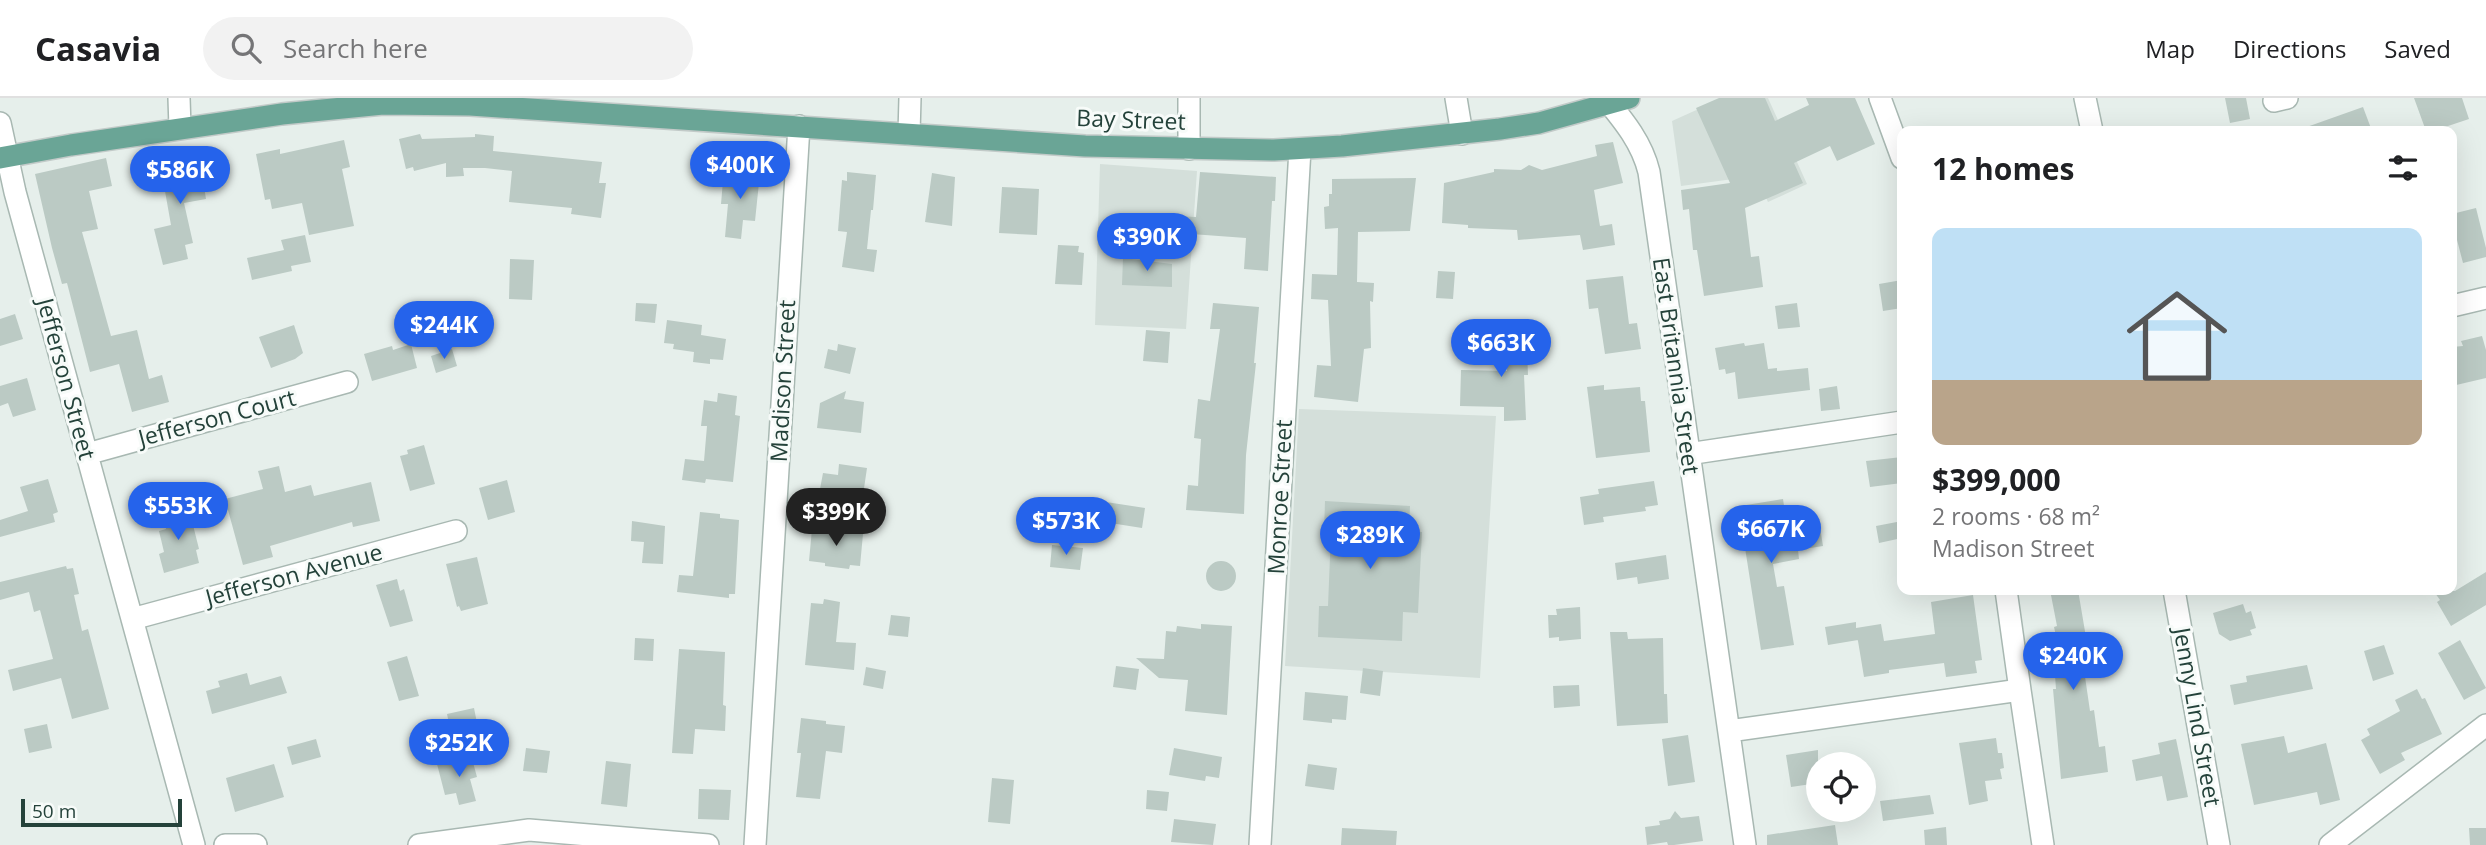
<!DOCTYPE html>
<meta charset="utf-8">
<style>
body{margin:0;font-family:"Open Sans",sans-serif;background:#f2f2f2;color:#202124;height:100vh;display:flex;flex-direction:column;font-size:26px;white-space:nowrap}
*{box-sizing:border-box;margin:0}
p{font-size:23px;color:#757577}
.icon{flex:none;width:38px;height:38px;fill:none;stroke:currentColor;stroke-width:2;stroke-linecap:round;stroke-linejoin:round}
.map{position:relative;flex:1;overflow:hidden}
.panel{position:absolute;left:1897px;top:28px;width:560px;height:469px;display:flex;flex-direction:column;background:#fff;border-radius:14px;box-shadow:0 7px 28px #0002}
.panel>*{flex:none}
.tools{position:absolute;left:1806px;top:654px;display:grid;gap:14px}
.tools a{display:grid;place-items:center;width:70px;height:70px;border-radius:50%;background:#fff;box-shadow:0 7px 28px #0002;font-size:35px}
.scale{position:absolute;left:21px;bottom:18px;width:161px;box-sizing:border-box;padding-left:7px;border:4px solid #24423a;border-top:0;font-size:19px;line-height:24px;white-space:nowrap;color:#24423a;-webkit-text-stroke:5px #f7fbf9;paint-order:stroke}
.price{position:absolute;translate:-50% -60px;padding:0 16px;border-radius:24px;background:#2563eb;color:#fff;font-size:23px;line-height:46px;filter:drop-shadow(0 2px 4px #0008)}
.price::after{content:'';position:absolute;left:50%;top:42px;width:21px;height:16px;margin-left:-10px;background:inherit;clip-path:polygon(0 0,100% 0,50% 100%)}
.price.current{background:#222;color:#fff}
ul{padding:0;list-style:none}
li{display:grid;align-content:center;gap:14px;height:371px;padding:0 35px}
li span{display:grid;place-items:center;height:217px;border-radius:14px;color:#555}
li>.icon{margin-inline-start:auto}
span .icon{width:126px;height:126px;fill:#fffc;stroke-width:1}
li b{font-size:30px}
h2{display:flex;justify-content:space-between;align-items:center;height:84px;padding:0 35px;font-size:30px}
header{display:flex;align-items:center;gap:42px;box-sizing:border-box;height:98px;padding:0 35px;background:#fff;border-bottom:2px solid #e0e0e0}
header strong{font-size:33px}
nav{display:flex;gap:38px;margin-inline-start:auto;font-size:24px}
.search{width:490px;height:63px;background:#f2f2f2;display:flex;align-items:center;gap:18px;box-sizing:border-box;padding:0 24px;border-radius:38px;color:#757577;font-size:26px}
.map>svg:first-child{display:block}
.built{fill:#d4dfda}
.building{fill:#bbcac4}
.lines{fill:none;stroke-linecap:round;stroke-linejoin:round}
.minor-casing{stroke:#a8b8b2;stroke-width:24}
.major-casing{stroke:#c2cac8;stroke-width:24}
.minor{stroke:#fff;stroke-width:21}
.major{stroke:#6aa596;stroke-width:21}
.labels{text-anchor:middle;stroke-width:6;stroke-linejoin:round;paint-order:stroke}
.street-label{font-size:23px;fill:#24423a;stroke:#f7fbf9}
</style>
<header>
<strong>Casavia</strong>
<div class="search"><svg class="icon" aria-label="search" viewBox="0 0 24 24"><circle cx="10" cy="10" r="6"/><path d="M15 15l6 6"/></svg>Search here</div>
<nav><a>Map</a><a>Directions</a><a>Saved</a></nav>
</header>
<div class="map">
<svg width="2486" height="747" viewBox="0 0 2486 747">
<rect width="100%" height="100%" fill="#e6efeb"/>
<!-- built -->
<path class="built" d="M1723 0H1768L1807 86 1768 104 1756 78 1681 88 1672 23Z
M1100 66 1197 73 1186 231 1095 227Z
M1299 311 1496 318 1480 580 1285 568Z"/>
<!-- building -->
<path class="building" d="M1719 0H1765L1775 23 1809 7 1806 0H1855L1875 46 1837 63 1830 48 1794 65 1803 85 1745 110 1751 159 1759 158 1763 189 1704 198 1697 152H1693L1689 111 1683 112 1681 92 1730 85 1696 10Z
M2225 0H2246L2250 21 2230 25Z
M2414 0H2462L2469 21 2433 33H2426Z
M2363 9 2372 33H2301V31Z
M420 36 422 41 475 39V36L494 38 493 53 602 64 599 85H606L601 120 571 116 572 110 509 104 512 73 485 70H463L464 78 446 79V65L414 73 413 69 406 71 399 41Z
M344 42 350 69 342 71 354 128 309 137 302 105 272 111 270 101 265 102 256 56 280 51V56Z
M1613 44 1623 85 1594 92 1600 128 1612 126 1615 147 1583 152 1580 137 1518 142 1517 132 1468 130V127L1442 125 1444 85 1494 74V71L1521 72 1529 67 1542 72 1597 58 1595 47Z
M106 60 112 88 89 93 98 131 82 134 111 238 137 232 149 281 162 277 169 304 132 314 119 266 90 274 67 185 62 186 52 150 35 76Z
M208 61 212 81 203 82 206 101 184 105 193 145 185 147 188 161 163 167 154 131 171 127 160 65 174 62 175 67Z
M732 73 760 75 755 123 743 122 741 141 725 139 728 106H721L723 83 731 84Z
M847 74 876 77 873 112H871L867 151 877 152 874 174 842 169 847 134 838 133 842 82 847 83Z
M1200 74 1276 79 1275 103H1272L1268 173 1244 171 1246 140 1123 131V116L1196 119Z
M932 75 955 79 952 128 925 124Z
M1416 80 1410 133 1358 134 1357 184 1374 185 1373 204 1370 203 1371 250 1364 251 1358 304 1314 299 1317 267 1331 268 1328 202 1311 201 1312 176 1337 177 1338 130 1325 131 1324 109 1329 108V96H1332V81Z
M1002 89 1039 91 1037 137 999 135Z
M2476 110 2486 150V159L2463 165 2456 138 2452 139V116Z
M305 137 311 164 291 168 292 173 252 182 247 160 284 152 281 142Z
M1058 147 1079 148 1078 154 1084 155 1082 187 1055 186Z
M1123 160 1172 166V189L1122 187Z
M510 161 534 162 532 202 509 201Z
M1438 173 1455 174 1453 201 1436 200Z
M1623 178 1629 226 1637 225 1641 251 1605 256 1598 210 1589 211 1586 182Z
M1902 182V210L1883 213 1879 186Z
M636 205 657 206 655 225 635 223Z
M1213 205 1259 209 1254 265H1256L1246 357 1244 416 1186 412 1188 387 1198 388 1201 341 1194 340 1198 301 1210 303 1220 231H1210Z
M1797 205 1800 229 1778 231 1775 208Z
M15 216 23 241 0 248V221Z
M667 222 702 227 701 237 726 241 723 262 710 261V266L693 264 694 254 673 251 674 246 664 245Z
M1505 226H1526L1528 277H1524L1526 322 1504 323V309L1460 308 1461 272 1507 273Z
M294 227 303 255 295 261 271 270 259 239Z
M1146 232 1170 234 1168 265 1143 263Z
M2482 238 2486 252V280L2452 288V249L2463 248 2461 243Z
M1744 245 1745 248 1764 245 1768 271 1777 270V273L1808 270 1810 292 1738 301 1735 274 1726 276 1725 271 1719 272 1715 250Z
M411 246 417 270 372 283 364 256 392 248 393 252Z
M838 246 856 250 850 276 824 270 828 251 837 253Z
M452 251 457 268 436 275 431 258Z
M27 280 36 312 13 319 8 305 0 308V288Z
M1604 287V292L1640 289 1641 303H1645L1650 354 1596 360 1587 289Z
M1837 288 1840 311 1821 313 1819 291Z
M846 293 844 301 864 304 861 335 817 330 820 305Z
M718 295 737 298 735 317 740 318 733 384 706 381 705 385 682 382 685 361 704 363 707 328H701L704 302 717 304Z
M424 347 435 386 410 393 400 358 408 356 407 352Z
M1902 359V385L1870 389 1866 363Z
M839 366 867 370 863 397 847 395 842 428 828 427 832 393 820 391 823 375 838 377Z
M279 368 285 394 311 387 314 398 371 384 380 423 353 429 352 424 270 448 273 459 243 467 225 401 263 391 258 373Z
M48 381 58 414 53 416 55 424 0 439V422L28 413 20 389Z
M507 382 515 414 488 422 479 390Z
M1654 383 1658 407 1645 409 1646 413 1603 419 1604 424 1584 427 1580 399 1599 396 1598 391Z
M1783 401 1788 434 1820 429 1823 448 1798 452 1799 461 1773 466 1777 489 1784 488 1794 547 1761 552 1743 437 1739 438 1734 409Z
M1325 403 1410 408 1409 433 1422 434 1418 515 1403 514 1402 543 1318 539 1319 508H1328L1331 434H1324Z
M1106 404 1145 410 1142 430 1104 424Z
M182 412 184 421 191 419 199 451 196 452 199 465 164 475 159 456 164 454 159 433 166 431 162 417Z
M700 414 720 416V420L739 422 735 496H729V500L677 494 679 477 693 478Z
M632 423 665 428 663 466 642 465 644 444 631 443Z
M1902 423V440L1879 445 1876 428Z
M812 431 863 436 860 468 850 467 849 471 825 468V465L809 463Z
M1052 447 1083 450 1080 472 1050 469Z
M1666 457 1669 481 1638 486 1637 479 1617 482 1615 465Z
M477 459 488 506 461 513 459 508 457 509 446 466Z
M1206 478a15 15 0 1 1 30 0a15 15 0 1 1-30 0Z
M66 468 67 471 73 470 79 496 74 497 82 533 88 531 109 611 72 621 61 580 13 593 8 572 53 561 40 512 34 514 29 494 0 502V484Z
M2486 474V507L2451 528 2437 504 2440 502 2433 492 2455 493Z
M397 481 400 493 404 491 413 523 390 529 376 487Z
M2050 492H2078L2089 557 2082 558 2090 613 2094 612 2099 649 2105 648 2108 674 2061 681 2053 591H2056L2055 577 2048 539 2056 538 2054 529 2057 528Z
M1973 497 1982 562 1975 563 1977 575 1946 579 1944 565 1889 572V575L1864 579 1857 537 1858 542 1828 547 1825 529 1856 524V530L1881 526 1884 543 1935 536 1931 504Z
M824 501 840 504 836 544 856 545 854 572 805 567 811 505 823 506Z
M2243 506 2246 515 2251 513 2256 530 2250 532 2252 537 2230 543 2219 536 2213 515Z
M1580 509 1581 541 1559 543V539L1549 540 1548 517H1557L1556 511Z
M891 517 910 519 908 539 888 537Z
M1201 526 1232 528 1227 617 1185 613 1188 582 1159 580 1136 560 1164 561 1166 533 1176 534 1177 528 1201 531Z
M1610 534H1627L1628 541 1663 540 1664 596H1667L1668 625 1617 628Z
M635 540 654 541 653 563 634 562Z
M2460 542 2486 590 2464 602 2438 555Z
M2384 547 2394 576 2373 583 2364 553Z
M679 551 725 554 723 607 726 608 725 633 695 631 693 656 672 655Z
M407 558 419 598 399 603 387 564Z
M2307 567 2313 591 2234 607 2230 587 2247 584 2246 578Z
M1116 568 1139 571 1136 592 1113 589Z
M866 569 886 573 883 591 863 587Z
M1363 570 1383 573 1380 598 1360 595Z
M247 575 250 587 281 578 287 595 212 616 206 593 220 589 218 583Z
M1579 587 1580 608 1554 610 1553 588Z
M2417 591 2422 601 2425 600 2442 636 2401 655 2405 662 2380 676 2361 642 2370 637 2367 631 2400 613 2395 602Z
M1305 594 1348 598 1346 622 1332 621V625L1303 622Z
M474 610 478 630 451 635 447 616Z
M801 620 826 623V626L845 628 842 655 826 653 820 701 796 699 801 655H797Z
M47 626 52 650 29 655 24 631Z
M1688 637 1695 684 1668 688 1662 641Z
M2284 638 2288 655 2326 645 2340 702 2320 707 2317 694 2254 707 2241 646Z
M1996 640 1998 655H2002L2004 670 2000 671 2002 681 1985 683 1988 703 1969 707 1959 645Z
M316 641 321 659 292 667 287 649Z
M2176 641 2188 699 2167 703 2162 678 2136 683 2132 662 2160 656 2158 645Z
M526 650 550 653 547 675 523 673Z
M1174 650 1222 659 1219 680 1206 678 1205 683 1169 677Z
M1818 652V685L1791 689 1786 657Z
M471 657 477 679 470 681 476 703 459 707 456 695 445 697 437 666Z
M606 663 631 666 627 709 601 706Z
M274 666 284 699 235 714 226 680Z
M1308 666 1337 670 1334 692 1305 688Z
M992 680 1014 682 1010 726 988 724Z
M699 691 731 692 729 722 698 721Z
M1147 692 1169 694 1167 713 1146 711Z
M1930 697 1934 716 1883 723 1880 703Z
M1675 713 1681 720 1699 718 1703 743 1674 747H1668L1667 744 1647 747 1645 729 1660 727 1659 723 1670 721Z
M1174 721 1216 726 1213 747 1171 744Z
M1835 727 1838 747H1767V737Z
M1946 729 1947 747H1925L1924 732Z
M1342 730 1397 733 1396 747H1341Z
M2469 730H2486V747H2470Z"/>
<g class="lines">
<defs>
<path id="minor" d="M179 0 180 30
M1189 0V51
M1456 0 1462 36
M1605 0C1624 23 1642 45 1649 74L1745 747
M1880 0 1902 60
M2085 0 2092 33
M2274 3 2287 0
M0 25 15 94 194 747
M909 36 910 0
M2452 208 2486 200
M87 356 347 284
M1688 356 1902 324
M2006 492 2020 592
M2174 492 2219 747
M132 521 456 433
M1729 633 2020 592 2043 747
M225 747H256
M419 747 529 732 708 747
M755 747 799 28
M1260 747 1300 51
M2330 747 2486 627"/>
<path id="major" d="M0 60 71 47 282 16 383 6 470 7 1085 48 1274 52 1342 48 1500 31 1539 25 1629 0"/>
</defs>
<!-- minor casing -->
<use href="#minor" class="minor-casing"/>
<!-- major casing -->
<use href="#major" class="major-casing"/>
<!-- minor -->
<use href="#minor" class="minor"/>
<!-- major -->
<use href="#major" class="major"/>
</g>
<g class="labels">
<!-- street labels -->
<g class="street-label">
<text transform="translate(1131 22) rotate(2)" y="8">Bay Street</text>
<text transform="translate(1676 268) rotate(82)" y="8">East Britannia Street</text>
<text transform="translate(66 281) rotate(75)" y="8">Jefferson Street</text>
<text transform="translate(783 283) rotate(-87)" y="8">Madison Street</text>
<text transform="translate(217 320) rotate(-15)" y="8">Jefferson Court</text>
<text transform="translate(1280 399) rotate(-87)" y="8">Monroe Street</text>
<text transform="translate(294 477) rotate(-15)" y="8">Jefferson Avenue</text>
<text transform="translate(2197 619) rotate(80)" y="8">Jenny Lind Street</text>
</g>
</g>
</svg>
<div class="tools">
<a><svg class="icon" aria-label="locate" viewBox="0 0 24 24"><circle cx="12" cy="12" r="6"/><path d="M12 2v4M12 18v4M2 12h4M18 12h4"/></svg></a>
</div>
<div class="scale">50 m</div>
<b class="price" style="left:740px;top:103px">$400K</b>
<b class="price" style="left:180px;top:108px">$586K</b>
<b class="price" style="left:1147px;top:175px">$390K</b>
<b class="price" style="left:444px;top:263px">$244K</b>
<b class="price" style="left:1501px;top:281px">$663K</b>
<b class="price" style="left:178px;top:444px">$553K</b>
<b class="price current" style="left:836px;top:450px">$399K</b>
<b class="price" style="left:1066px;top:459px">$573K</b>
<b class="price" style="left:1771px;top:467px">$667K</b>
<b class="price" style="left:1370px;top:473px">$289K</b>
<b class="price" style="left:2073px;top:594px">$240K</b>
<b class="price" style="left:459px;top:681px">$252K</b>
<section class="panel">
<h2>12 homes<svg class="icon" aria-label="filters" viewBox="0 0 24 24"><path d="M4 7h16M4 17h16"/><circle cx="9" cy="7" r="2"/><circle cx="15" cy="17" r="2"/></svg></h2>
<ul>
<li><span style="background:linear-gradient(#bfe0f5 70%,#b9a48a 0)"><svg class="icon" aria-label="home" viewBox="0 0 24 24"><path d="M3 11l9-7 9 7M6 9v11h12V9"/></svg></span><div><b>$399,000</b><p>2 rooms · 68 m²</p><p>Madison Street</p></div></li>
</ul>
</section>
</div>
